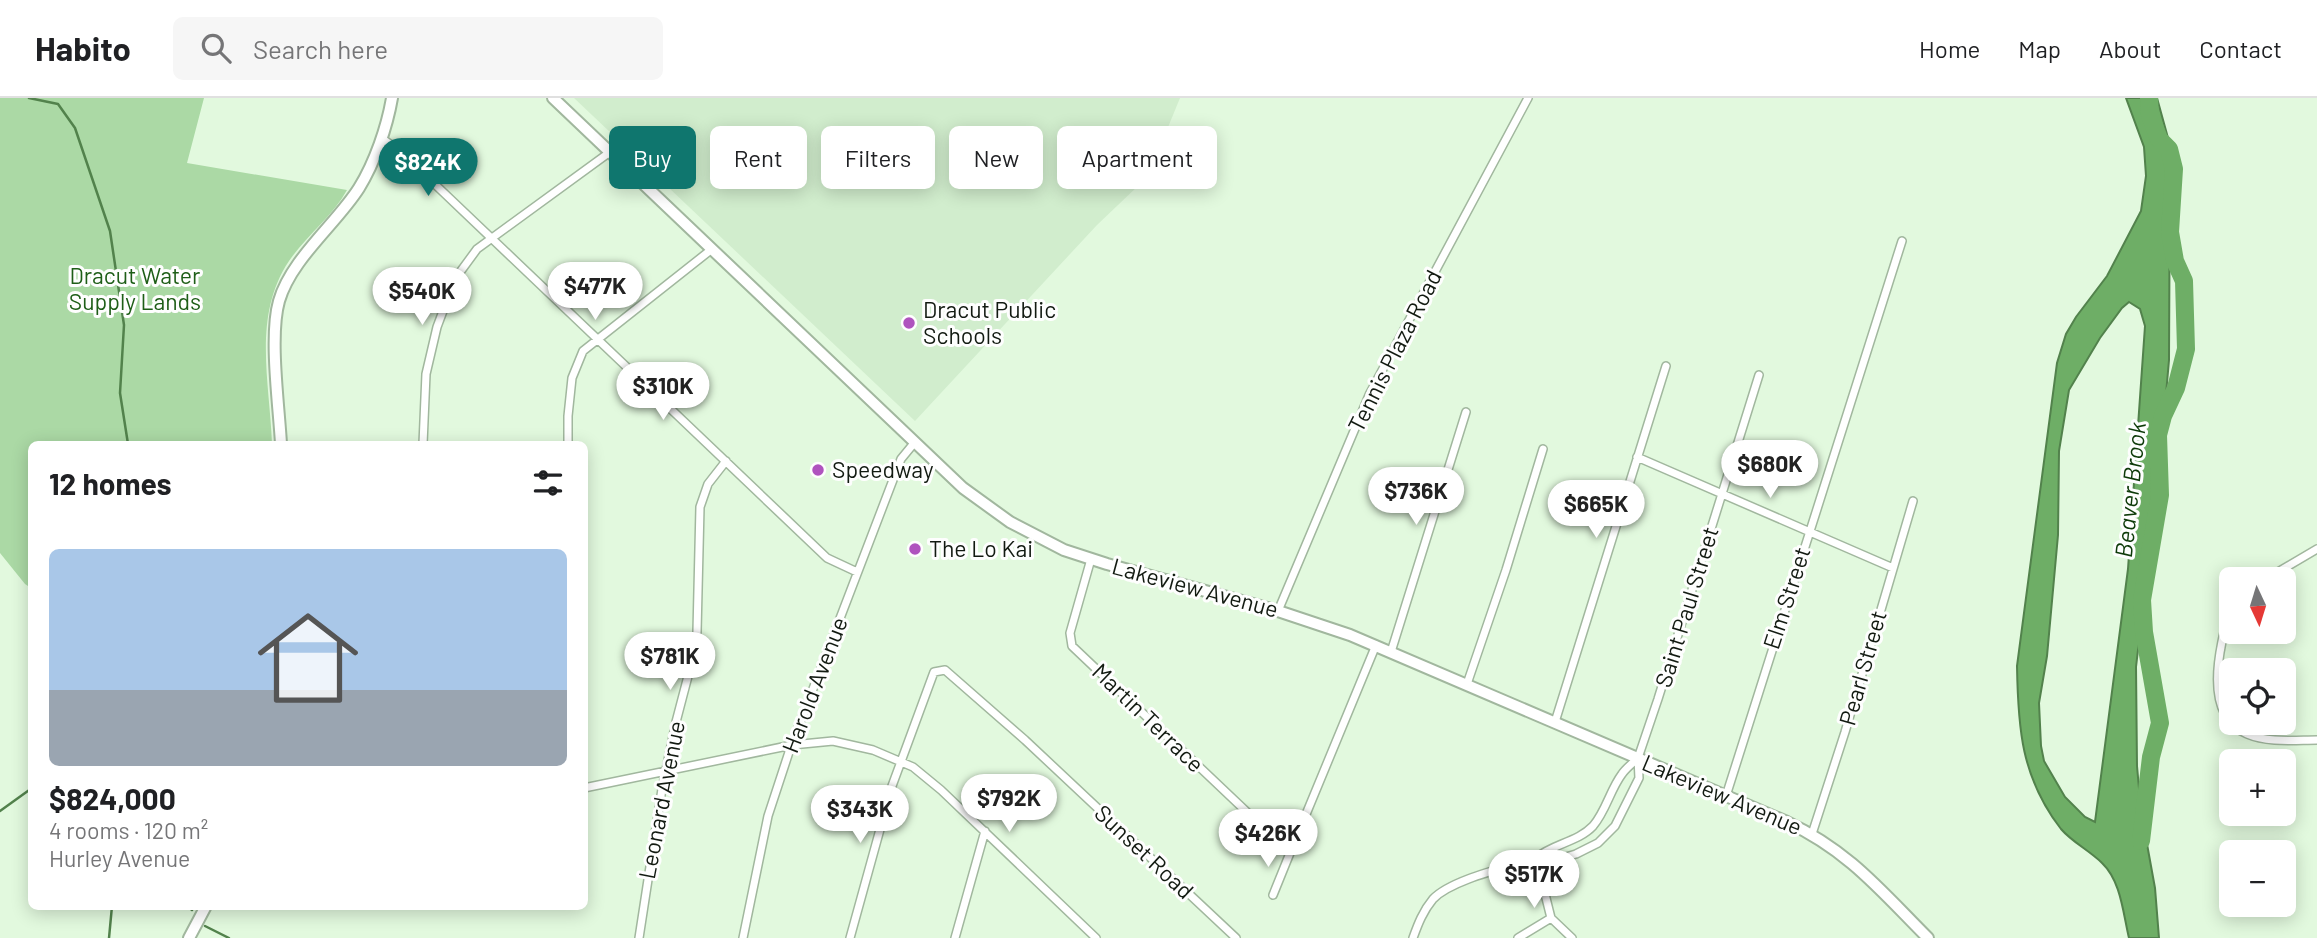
<!DOCTYPE html>
<meta charset="utf-8">
<style>
body{margin:0;font-family:Barlow,sans-serif;background:#f6f6f6;color:#202124;height:100vh;display:flex;flex-direction:column;font-size:26px;white-space:nowrap}
*{box-sizing:border-box;margin:0}
p{font-size:23px;color:#757577}
.icon{flex:none;width:38px;height:38px;fill:none;stroke:currentColor;stroke-width:2;stroke-linecap:round;stroke-linejoin:round}
.map{position:relative;flex:1;overflow:hidden}
.side{position:absolute;left:28px;top:343px;width:560px;height:469px;display:flex;flex-direction:column;background:#fff;border-radius:10px;box-shadow:0 4px 18px #0003}
.side>*{flex:none}
.guide{position:absolute;left:609px;top:28px;width:665px;height:63px;display:flex;gap:14px}
.needle{width:46px;rotate:176deg}
.buttons{position:absolute;left:2219px;top:469px;display:grid;gap:14px}
.buttons a{display:grid;place-items:center;width:77px;height:77px;border-radius:10px;background:#fff;box-shadow:0 4px 18px #0003;font-size:35px}
.price{position:absolute;translate:-50% -60px;padding:0 16px;border-radius:24px;background:#fff;color:#222;font-size:23px;line-height:46px;filter:drop-shadow(0 2px 4px #0008)}
.price::after{content:'';position:absolute;left:50%;top:42px;width:21px;height:16px;margin-left:-10px;background:inherit;clip-path:polygon(0 0,100% 0,50% 100%)}
.price.active{background:#0f766e;color:#fff}
ul{padding:0;list-style:none}
li{display:grid;align-content:center;gap:14px;height:371px;padding:0 21px}
li+li{border-top:2px solid #e0e0e0}
li span{display:grid;place-items:center;height:217px;border-radius:10px;color:#555}
li>.icon{margin-inline-start:auto}
span .icon{width:126px;height:126px;fill:#fffc;stroke-width:1}
li b{font-size:30px}
h2{display:flex;justify-content:space-between;align-items:center;height:84px;padding:0 21px;font-size:30px}
.tag{padding:0 24px;border-radius:10px;background:#fff;box-shadow:0 4px 18px #0003;font-size:24px;line-height:63px}
.tag.active{background:#0f766e;color:#fff}
header{display:flex;align-items:center;gap:42px;box-sizing:border-box;height:98px;padding:0 35px;background:#fff;border-bottom:2px solid #e0e0e0}
header strong{font-size:33px}
nav{display:flex;gap:38px;margin-inline-start:auto;font-size:24px}
.search{width:490px;height:63px;background:#f6f6f6;display:flex;align-items:center;gap:18px;box-sizing:border-box;padding:0 24px;border-radius:10px;color:#757577;font-size:26px}
.map>svg:first-child{display:block}
.built{fill:#d1edcd}
.green{fill:#abd9a5}
.water{fill:#6eae66;stroke:#52824c;stroke-width:2;fill-rule:evenodd}
.lines{fill:none;stroke-linecap:round;stroke-linejoin:round}
.stream{stroke:#52824c;stroke-width:2.5}
.river{stroke:#6eae66;stroke-width:18}
.street-casing{stroke:#a1b79e;stroke-width:10}
.secondary-casing{stroke:#a1b79e;stroke-width:14}
.street{stroke:#fff;stroke-width:7}
.secondary{stroke:#fff;stroke-width:10}
.poi-dot{fill:#af53be;stroke:#fefefe;stroke-width:2.5}
.labels{text-anchor:middle;stroke-width:6;stroke-linejoin:round;paint-order:stroke}
.park-label{font-size:23px;fill:#1e5e17;stroke:#fefefe}
.poi-label{font-size:23px;fill:#121a11;stroke:#fefefe;text-anchor:start}
.street-label{font-size:23px;fill:#121a11;stroke:#fefefe}
.water-label{font-size:24px;font-style:italic;fill:#0e3b09;stroke:#fefefe}
</style>
<header>
<strong>Habito</strong>
<div class="search"><svg class="icon" aria-label="search" viewBox="0 0 24 24"><circle cx="10" cy="10" r="6"/><path d="M15 15l6 6"/></svg>Search here</div>
<nav><a>Home</a><a>Map</a><a>About</a><a>Contact</a></nav>
</header>
<div class="map">
<svg width="2317" height="840" viewBox="0 0 2317 840">
<rect width="100%" height="100%" fill="#e2f9de"/>
<!-- built -->
<path class="built" d="M574 0H1180L1150 73 1139 87 1097 127 915 323Z"/>
<!-- green -->
<path class="green" d="M0 0H204L187 65 347 92C332 119 306 138 289 163 252 218 270 285 272 346H32L31 490 25 486 0 455Z"/>
<!-- water -->
<path class="water" d="M2126 0H2157L2168 40 2170 59 2169 262 2164 319 2156 367 2155 408 2136 569 2137 668 2141 713 2155 790 2159 840H2129C2123 815 2121 783 2102 765 2090 753 2072 744 2061 731 2021 679 2018 630 2017 568L2057 265 2066 236 2076 219 2107 178 2141 113 2146 78 2144 49ZM2129 204 2140 211 2145 228 2128 471 2095 724 2085 719 2065 699 2044 663 2041 648 2039 605 2047 558 2058 437 2059 353 2069 292 2100 240 2122 210Z"/>
<g class="lines">
<!-- stream -->
<path class="stream" d="M29 0 58 6 75 30 110 133 124 227 120 295 128 346
M0 713 32 690
M188 808 192 812
M205 828 229 840
M109 840 112 808"/>
<!-- river -->
<path class="river" d="M2141 743 2151 659 2160 625 2144 534 2142 502 2160 397 2158 337 2163 318 2176 290 2186 251 2184 183 2175 163 2170 134 2174 71 2169 51 2159 41 2150 17 2149 0"/>
<defs>
<path id="street" d="M381 40 400 53 827 460 857 474
M423 346 426 276 437 229 455 181 477 151 610 54
M568 346V318L572 280 583 253 712 151
M1637 359 1893 470
M1091 461 1070 535 1072 548 1290 755 1376 547
M2266 481 2317 451
M2231 507C2221 545 2200 616 2247 636 2268 645 2295 642 2317 642
M1278 513 1370 295 1528 0
M1391 554 1466 314
M1467 586 1506 472 1543 351
M1555 624 1666 268
M584 690 792 647 833 643 873 652 913 669 941 692 1096 840
M1726 698 1902 143
M1812 736 1845 634 1913 403
M1536 760 1549 764 1576 756 1598 745 1615 728 1639 680 1638 660 1658 601 1759 277
M1536 760 1551 820 1572 840
M1273 797 1290 755
M639 840 662 691 676 624 693 559 697 534 700 409 708 386 726 363
M743 840 768 718 790 651 901 361 915 344
M850 840 892 688 934 574 945 572 1025 642 1236 840
M955 840 985 733
M1413 840C1418 826 1423 813 1433 801 1452 781 1509 769 1536 760 1552 746 1578 744 1593 728 1606 713 1610 692 1622 676 1626 670 1633 665 1638 660
M1518 840 1551 820"/>
<path id="secondary" d="M553 0 963 390 1010 424 1064 452 1107 466 1278 513 1350 537 1787 724C1849 753 1881 793 1928 840
M281 346C279 308 269 238 279 203 291 161 337 125 359 90 375 64 387 29 392 0
M189 840 206 808"/>
</defs>
<!-- street casing -->
<use href="#street" class="street-casing"/>
<!-- secondary casing -->
<use href="#secondary" class="secondary-casing"/>
<!-- street -->
<use href="#street" class="street"/>
<!-- secondary -->
<use href="#secondary" class="secondary"/>
</g>
<!-- markers -->
<g class="poi-dot">
<circle cx="909" cy="225" r="7"/>
<circle cx="818" cy="372" r="7"/>
<circle cx="915" cy="451" r="7"/>
</g>
<g class="labels">
<!-- park labels -->
<g class="park-label">
<text x="135" y="186">Dracut Water<tspan x="135" dy="26">Supply Lands</tspan></text>
</g>
<!-- poi labels -->
<g class="poi-label">
<text x="923" y="220">Dracut Public<tspan x="923" dy="26">Schools</tspan></text>
<text x="832" y="380">Speedway</text>
<text x="929" y="459">The Lo Kai</text>
</g>
<!-- street labels -->
<g class="street-label">
<text transform="translate(1395 253) rotate(-63)" y="8">Tennis Plaza Road</text>
<text transform="translate(1195 490) rotate(15)" y="8">Lakeview Avenue</text>
<text transform="translate(1787 500) rotate(-72)" y="8">Elm Street</text>
<text transform="translate(1687 509) rotate(-73)" y="8">Saint Paul Street</text>
<text transform="translate(1863 570) rotate(-74)" y="8">Pearl Street</text>
<text transform="translate(815 587) rotate(-69)" y="8">Harold Avenue</text>
<text transform="translate(1148 620) rotate(44)" y="8">Martin Terrace</text>
<text transform="translate(1722 697) rotate(23)" y="8">Lakeview Avenue</text>
<text transform="translate(662 702) rotate(-79)" y="8">Leonard Avenue</text>
<text transform="translate(1144 754) rotate(43)" y="8">Sunset Road</text>
</g>
<!-- water labels -->
<g class="water-label">
<text transform="translate(2131 392) rotate(-84)" y="8">Beaver Brook</text>
</g>
</g>
</svg>
<div class="buttons">
<a><svg class="needle" viewBox="-14 -14 28 28"><path d="M0-13l5 13h-10z" fill="#e53935"/><path d="M0 13l5-13h-10z" fill="#757577"/></svg></a>
<a><svg class="icon" aria-label="locate" viewBox="0 0 24 24"><circle cx="12" cy="12" r="6"/><path d="M12 2v4M12 18v4M2 12h4M18 12h4"/></svg></a>
<a>+</a>
<a>−</a>
</div>
<b class="price active" style="left:428px;top:100px">$824K</b>
<b class="price" style="left:595px;top:224px">$477K</b>
<b class="price" style="left:422px;top:229px">$540K</b>
<b class="price" style="left:663px;top:324px">$310K</b>
<b class="price" style="left:1770px;top:402px">$680K</b>
<b class="price" style="left:1416px;top:429px">$736K</b>
<b class="price" style="left:1596px;top:442px">$665K</b>
<b class="price" style="left:670px;top:594px">$781K</b>
<b class="price" style="left:1009px;top:736px">$792K</b>
<b class="price" style="left:860px;top:747px">$343K</b>
<b class="price" style="left:1268px;top:771px">$426K</b>
<b class="price" style="left:1534px;top:812px">$517K</b>
<div class="guide">
<a class="tag active">Buy</a>
<a class="tag">Rent</a>
<a class="tag">Filters</a>
<a class="tag">New</a>
<a class="tag">Apartment</a>
</div>
<section class="side">
<h2>12 homes<svg class="icon" aria-label="filters" viewBox="0 0 24 24"><path d="M4 7h16M4 17h16"/><circle cx="9" cy="7" r="2"/><circle cx="15" cy="17" r="2"/></svg></h2>
<ul>
<li><span style="background:linear-gradient(#a9c7e8 65%,#9aa5b1 0)"><svg class="icon" aria-label="home" viewBox="0 0 24 24"><path d="M3 11l9-7 9 7M6 9v11h12V9"/></svg></span><div><b>$824,000</b><p>4 rooms · 120 m²</p><p>Hurley Avenue</p></div></li>
</ul>
</section>
</div>
